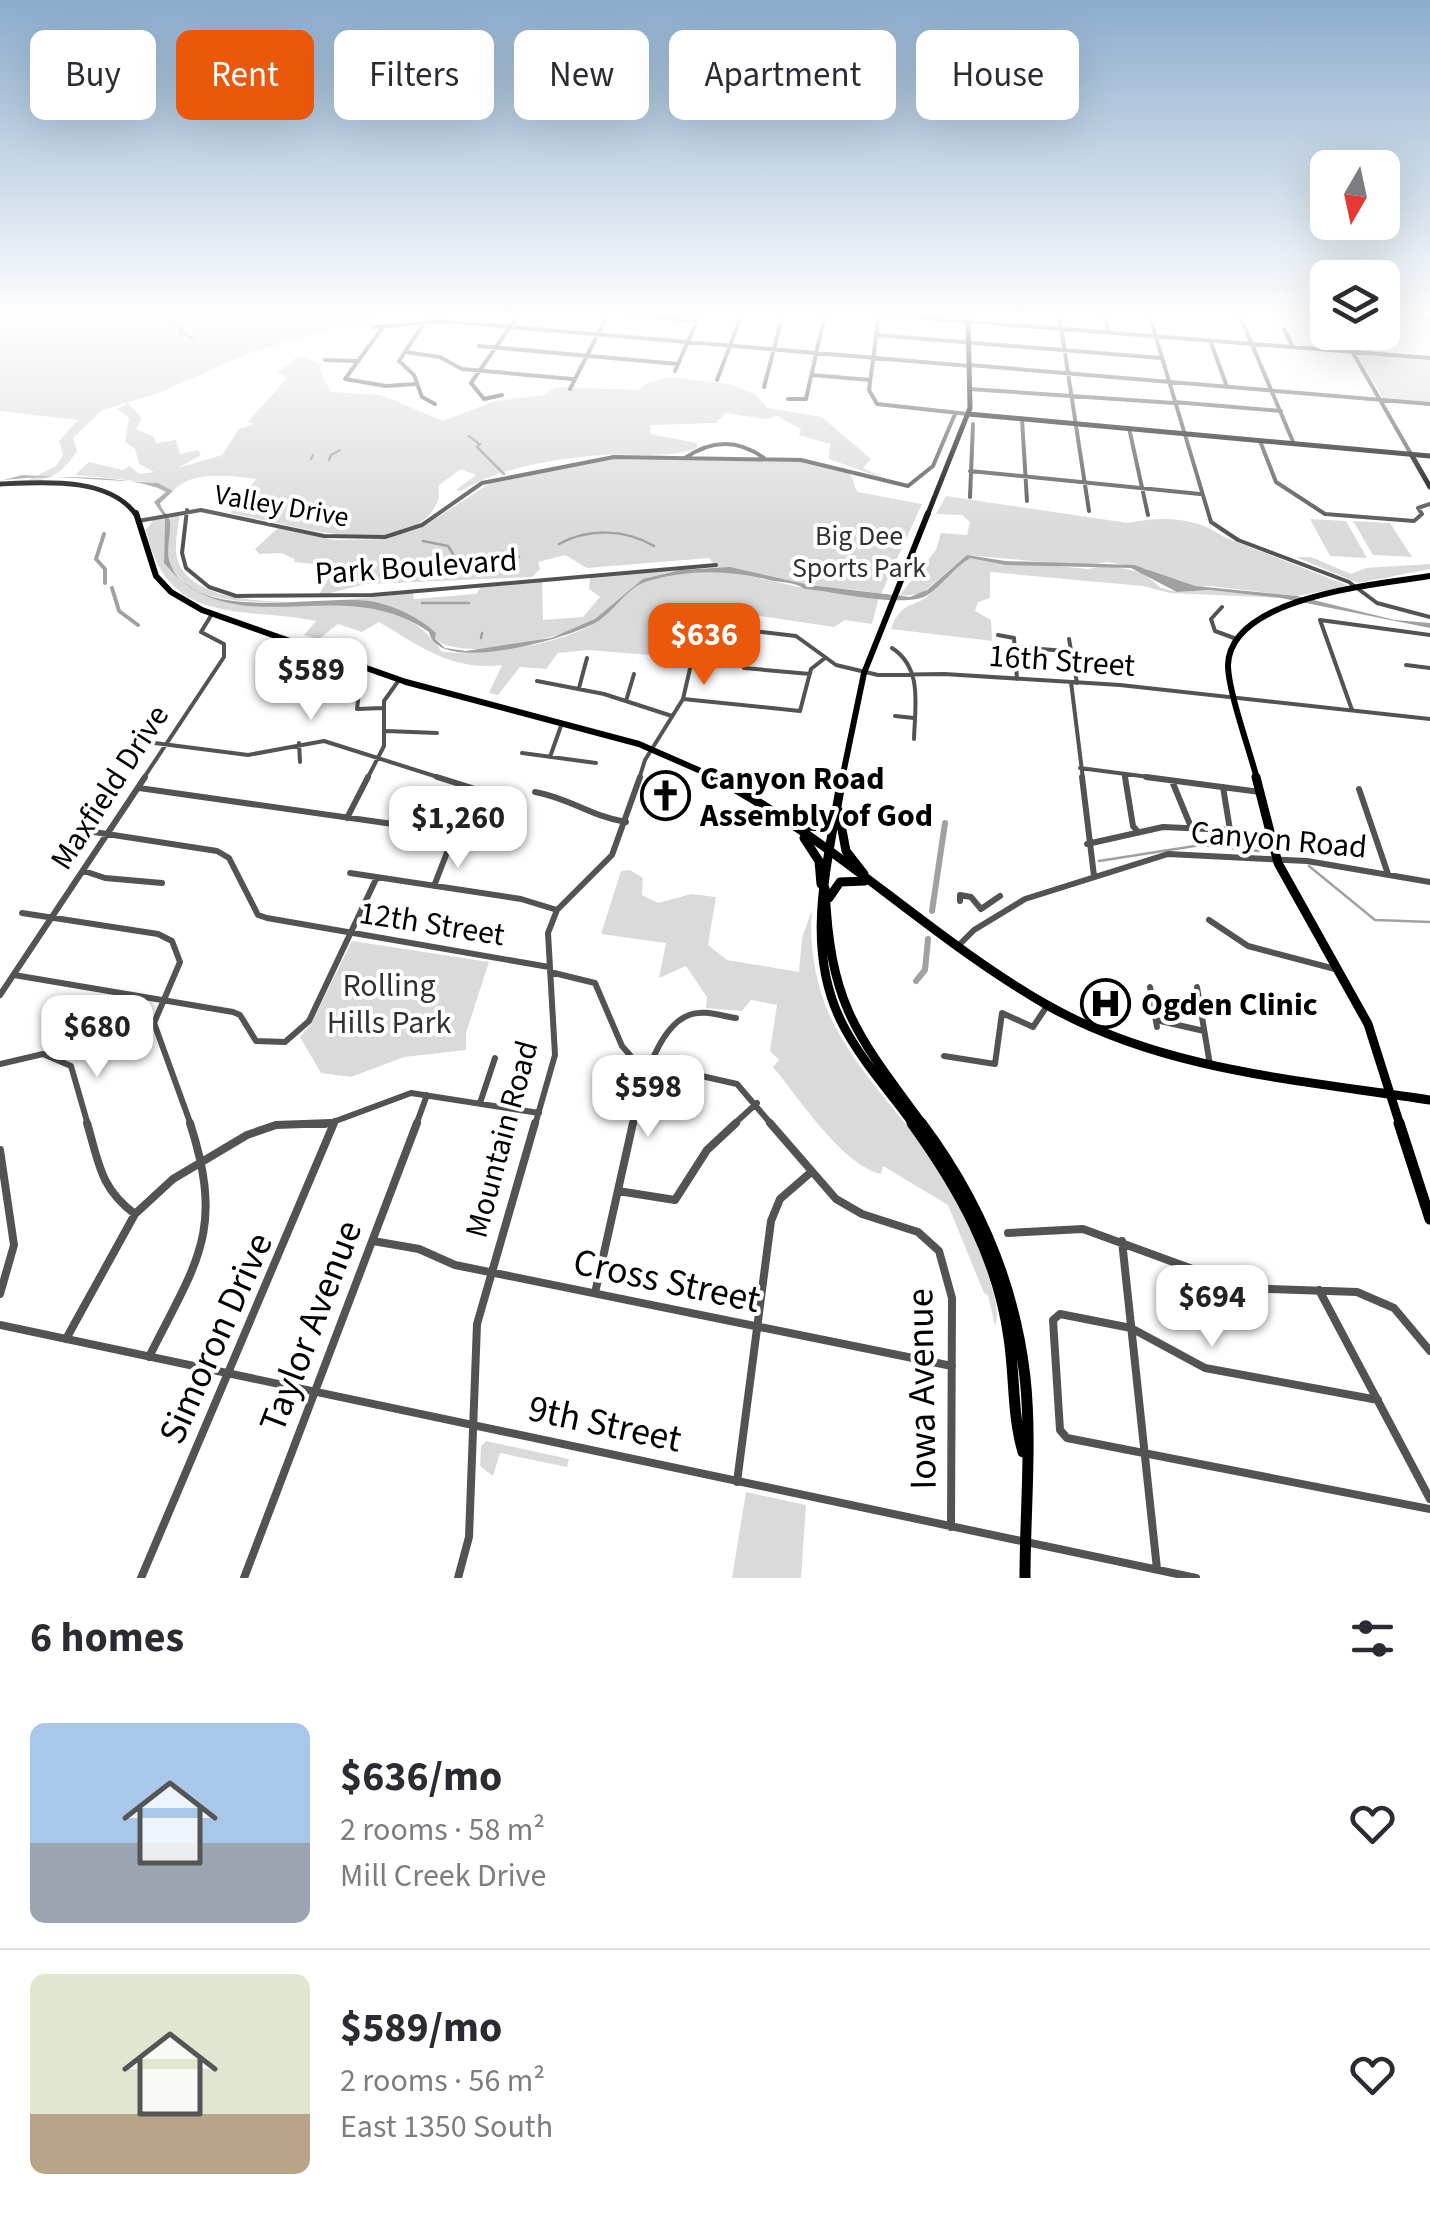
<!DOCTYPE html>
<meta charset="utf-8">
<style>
body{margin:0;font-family:"Source Sans 3",sans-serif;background:#f7f7f7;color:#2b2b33;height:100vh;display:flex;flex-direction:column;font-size:38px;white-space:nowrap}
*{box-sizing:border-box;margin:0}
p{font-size:32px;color:#7c7c81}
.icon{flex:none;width:55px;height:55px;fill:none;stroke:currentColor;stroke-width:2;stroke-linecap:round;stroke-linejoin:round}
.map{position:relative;height:1578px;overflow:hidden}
.drawer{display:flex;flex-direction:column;background:#fff;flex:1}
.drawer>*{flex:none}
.hud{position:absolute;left:30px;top:30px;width:1370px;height:90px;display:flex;gap:20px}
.needle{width:65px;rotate:189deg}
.fabs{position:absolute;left:1310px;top:150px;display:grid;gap:20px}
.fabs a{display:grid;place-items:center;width:90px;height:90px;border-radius:15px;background:#fff;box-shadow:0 10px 40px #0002;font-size:50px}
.price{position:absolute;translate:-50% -85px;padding:0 22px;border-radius:20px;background:#fff;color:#222;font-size:32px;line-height:65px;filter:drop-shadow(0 2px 5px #0008)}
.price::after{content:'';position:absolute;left:50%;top:60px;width:30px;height:22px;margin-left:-15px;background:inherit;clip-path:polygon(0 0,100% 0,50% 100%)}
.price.on{background:#ea580c;color:#fff}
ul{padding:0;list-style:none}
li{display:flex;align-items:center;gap:30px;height:250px;padding:0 30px}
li+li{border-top:2px solid #e1e1e2}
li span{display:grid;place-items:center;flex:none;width:280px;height:200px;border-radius:15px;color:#555}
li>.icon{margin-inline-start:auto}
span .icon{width:120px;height:120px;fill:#fffc;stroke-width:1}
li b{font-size:42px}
h2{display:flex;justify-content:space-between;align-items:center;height:120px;padding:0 30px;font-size:42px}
.pill{padding:0 35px;border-radius:15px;background:#fff;box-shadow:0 10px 40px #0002;font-size:35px;line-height:90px}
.pill.on{background:#ea580c;color:#fff}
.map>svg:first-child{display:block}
.green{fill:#dadada}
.water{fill:#a1a1a1}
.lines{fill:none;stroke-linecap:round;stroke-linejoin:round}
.stream{stroke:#a1a1a1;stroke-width:2.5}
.canal-far1{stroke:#a1a1a1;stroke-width:4}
.canal{stroke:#a1a1a1;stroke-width:6}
.minor-far2{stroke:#535353;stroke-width:4}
.minor-far1{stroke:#535353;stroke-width:6}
.minor{stroke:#535353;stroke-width:8}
.major-far3{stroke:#000;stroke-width:5}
.major-far2{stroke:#000;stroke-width:6}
.major-far1{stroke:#000;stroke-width:9}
.major{stroke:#000;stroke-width:11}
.labels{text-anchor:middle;stroke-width:8;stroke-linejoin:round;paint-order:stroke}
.far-street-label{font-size:28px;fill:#000;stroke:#fff}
.far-park-label{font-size:28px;fill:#313131;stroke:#fff}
.street-label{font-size:32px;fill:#000;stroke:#fff}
.poi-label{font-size:32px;font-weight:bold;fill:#000;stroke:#fff;text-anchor:start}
.park-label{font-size:32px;fill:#313131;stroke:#fff}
.near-street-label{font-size:38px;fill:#000;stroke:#fff}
</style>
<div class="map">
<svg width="1430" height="1578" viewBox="0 0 1430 1578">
<rect width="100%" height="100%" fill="#fff"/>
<!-- green -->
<path class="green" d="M0 314H356L377 319 370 326 342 329 345 324 247 354 156 394 102 410 73 438 77 451C64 471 50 482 26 481L56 466 63 455 59 441 78 420 0 411Z
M1357 354 1430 360V402L1383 398Z
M298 356 322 364 319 370 331 392 381 395 443 421 495 401 544 395 556 387 638 390 649 382 670 377 729 384 756 395 767 408 822 417 871 459 863 468 893 482 829 459 830 444 799 435 801 429 777 416 765 419 725 413 716 423 650 425V434L697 443V448C667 459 637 453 605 455 559 458 500 467 461 491L456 490 476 475 461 469 439 485C438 490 440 496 438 501 410 566 281 522 230 513L256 479C229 476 193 470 173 491L158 483 75 475 89 462 123 470 130 466 139 474 154 472 139 464 135 449 125 442 129 418 117 409 128 403 142 418 136 429 154 437 156 443 176 440 180 454 198 450 201 455 178 468 222 455 239 429 254 424 248 422 287 378 277 372Z
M600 459C656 460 798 451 843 470 857 476 851 483 858 492L922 504 881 594C858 589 835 589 813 585 767 577 725 561 678 570 635 578 627 599 594 620 564 638 462 663 435 639L436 633C366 567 205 640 170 563 165 551 170 529 170 516L180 513C178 530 172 551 180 566 209 621 364 598 413 592L414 599 476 594 483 584 542 579 543 620 583 617 600 597 589 589 590 576 714 564 709 558 587 568 565 555 538 562 540 569 532 577 366 584 318 596 332 572 324 565 294 562 295 559 281 553 259 554 255 549 278 528 334 540 384 539 421 528 495 480Z
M946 496 1128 523C1163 516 1196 517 1224 537L1349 586 1297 596 1210 586 1176 588 1163 584 1148 569 1107 562 1085 566 967 555 921 594 899 596 936 550 941 533 967 535 970 522 962 515 936 514Z
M165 518 164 563C241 655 375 552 442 652 484 656 563 645 598 621 615 610 625 589 645 581 701 559 756 579 810 589 832 593 856 594 879 597L872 624 845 620 834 627 679 604 662 656 588 650 558 653 546 669 520 667 498 695 489 693 502 665C452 671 421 647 379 622L362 632 338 624 319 639 304 635 316 621C243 606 167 628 146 530L153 520Z
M1310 519 1346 521 1367 558 1330 556Z
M1353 521 1390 523 1412 557 1373 555Z
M1296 557H1311L1351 574 1366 568 1430 564V569L1358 583Z
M969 558 1088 569 1109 565 1143 573 1161 588 1177 592 1209 590 1281 598 1170 593 1143 586 990 572V598L978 602 975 611 991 620 992 641 891 629C902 598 915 610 932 592 945 579 954 568 969 558Z
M630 870 643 878 642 895 658 903 691 894 716 897 708 945 727 960 799 972 802 938 812 910C809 944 815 982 829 1014 856 1073 905 1117 940 1170 961 1202 980 1244 990 1281 994 1296 1000 1311 995 1326L988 1295 984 1293 948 1205 883 1166 881 1174C842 1165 799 1098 773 1067L779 1060 770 1051 777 1005 751 1000 742 1011 706 1008 707 997 686 966 659 978 666 943 601 934 621 871Z
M352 941 489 962 466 1033V1050L404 1057 351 1077 321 1073 300 1037 311 1024Z
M486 1441 569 1459 567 1467 500 1453 493 1476 480 1466 481 1446Z
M746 1492 806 1505 801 1578H732Z"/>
<!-- water -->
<path class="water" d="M22 475 158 483 173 491 160 503C162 513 169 513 170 522 171 534 166 549 169 560 190 628 325 592 375 602 397 607 420 618 436 633L435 639 445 648 466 651 551 638 595 619 643 579 680 570 730 567 810 585 910 597 927 590 967 555 1005 561 1134 565 1195 586 1297 596 1395 620 1430 623V628L1281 598 1209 590 1177 592 1131 568 1006 565 970 558C953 569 943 584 929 594 909 610 833 591 805 589 793 581 782 583 769 580 728 570 690 569 648 581 626 587 615 612 595 623 566 639 438 676 429 632 340 569 236 650 164 563L165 518 154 502 166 492C136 474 35 475 0 481Z"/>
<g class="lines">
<!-- stream -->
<path class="stream" d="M154 314 170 318 174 327 182 329 179 332 194 339
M469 436 478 443
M480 444 477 447 504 474
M333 454 340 450
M311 459 313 455
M329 460 331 455
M423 541 448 546 453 554
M559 544C588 528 626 529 654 546
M513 559 519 557
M418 577 451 557
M422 603H469
M481 638 482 633
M1099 861 1201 845 1259 851
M1309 866 1375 920 1430 922"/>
<!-- canal-far1 -->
<path class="canal-far1" d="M104 534 96 559 105 569V583
M112 588 119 611 138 625"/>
<!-- canal -->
<path class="canal" d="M932 911 945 823
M916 981 925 970 928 939"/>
<!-- minor-far2 -->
<path class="minor-far2" d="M430 314 399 361 414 375 422 397 435 404
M615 314 697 321
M873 314 1430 358
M879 314 869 390 877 404 968 414
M1059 314 1089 511
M1104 314 1108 333
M1149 314 1211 522 1238 540 1349 582 1377 603 1430 617
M1239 314 1294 444
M1383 314 1430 318
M374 327 439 321 970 366
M383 327 345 379 386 386 416 384
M1284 329 1293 347
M1341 332 1411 454
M876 335 1161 358
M1210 340 1227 387
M479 346 678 364
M405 352 440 357 462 369 572 379
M325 360 358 361
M970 365 1430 404
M675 371 700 314
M812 375 870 380
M717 380 742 314
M764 387 783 314
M570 389 608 314
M970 389 1174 403
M502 395 484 399 471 383 519 314
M788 399H806L825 314
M1174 402 1281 411
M1022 419 1027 501
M1129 428 1148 515
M1260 441 1276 482 1325 514 1414 521 1422 514 1418 508 1430 504
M685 458C711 440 738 439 764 458
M970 471 1200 494
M970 497 973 424
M187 510 182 553 186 568 209 587 236 596 372 595 716 565
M138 521 201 510 324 536 385 537 422 525 482 483 614 457 801 460 908 486 933 466 955 414
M1222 607 1211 619 1215 631 1234 638
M702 625 796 636 836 665 878 675 944 674 1120 685 1430 719
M751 630 744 668 810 674
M998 635 1014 638 1017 679
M1069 639 1077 683
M1016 647 1066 651
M892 648C923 668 915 706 914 739
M1406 665 1430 668
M335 673 294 659 268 691 311 703 346 662
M329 681 359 692 357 709 383 708
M537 681 604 694 672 716
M1071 682 1083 779
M579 688 587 658
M683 699 800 711 811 669 825 658
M626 701 634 674
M1352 710 1320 620 1430 635
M895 716 914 718
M386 731 437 733
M139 741 248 755 324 741 444 779
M299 743 300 762
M522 753 596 763
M550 757 562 723
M1080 768 1164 779
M1125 775 1126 779
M143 779 224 657V644L201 632 212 614
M367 779 384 746V701L399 680
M639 779 645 760 683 699 704 608"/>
<!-- minor-far1 -->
<path class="minor-far1" d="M1082 777 1094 876
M1125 777 1133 826 1138 832
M1146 777 1260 792
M1172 781 1191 827
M139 788 456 833
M1359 789 1388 874
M535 792C570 798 589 816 626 822
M347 818 368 777
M81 830 217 851 229 858 258 915 267 918 549 967
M1087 844 1163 827 1230 830 1223 787
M84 871 105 878 162 883
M350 873 521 899 557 910
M434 886 472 788 437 777
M960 901V895L971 897 981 909 1000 896
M22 913 158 934 172 941 180 962 154 1023 191 1125
M1209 920 1248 946 1335 969
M959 945 974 930 1025 899 1168 854 1307 861 1430 882
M550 972 595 983 622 1046 635 1061 737 1084 772 1125
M14 975 233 1012 240 1015 256 1041 285 1042 309 1021 377 877
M1150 987 1157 1027
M1197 987 1210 1065
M0 995 145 777
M1156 1020 1204 1031
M944 1056 995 1064 1002 1013 1033 1027 1047 1006
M0 1064 43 1054 71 1066 88 1125
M480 1103 495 1058
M276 1125H325L411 1093 539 1113
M333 1125 335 1121
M416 1125 427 1095
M535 1125 555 1055 548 933 557 910 612 855 640 777
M633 1125C640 1094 655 1028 689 1015 703 1009 721 1016 736 1018
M733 1125 757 1103"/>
<!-- minor -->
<path class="minor" d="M87 1123C99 1163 100 1188 135 1214
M770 1123 836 1199 862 1214 918 1232 939 1251 952 1298 951 1527
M0 1150 14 1245 0 1294
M618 1191 675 1200 707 1150 736 1123
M1008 1233 1083 1229 1228 1282 1269 1289 1357 1292 1394 1308 1430 1351
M373 1241 419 1249 455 1265 952 1366
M1122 1241 1157 1569
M1319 1290 1430 1499
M595 1293 633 1123
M0 1325 1196 1578
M66 1339 135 1214 173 1179 247 1135 276 1125 331 1123
M149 1357C197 1261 225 1232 190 1123
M1378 1400 1205 1368 1131 1328 1060 1314 1053 1320 1060 1430 1067 1438 1430 1509
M737 1482 771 1221 780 1199 810 1173
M141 1578 334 1123
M244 1578 417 1123
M458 1578 469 1537 477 1324 535 1123"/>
<!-- major-far3 -->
<path class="major-far3" d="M968 414 1430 456
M1411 454 1430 487
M0 484C42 482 110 476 137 516
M927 516 970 408 968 314"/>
<!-- major-far2 -->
<path class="major-far2" d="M136 513 156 576 171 592 202 610 406 682 639 744 719 779
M842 779 864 673 928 513
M1257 779C1250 751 1228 691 1228 665 1230 596 1380 584 1430 576"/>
<!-- major-far1 -->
<path class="major-far1" d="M714 777C834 840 930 938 1047 1005 1163 1071 1301 1080 1430 1100
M842 777C829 860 802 946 843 1025 861 1060 891 1093 914 1125
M1256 777 1278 863 1368 1024 1400 1125
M840 819 846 851 864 874
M795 825 821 827 838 810
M804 838 819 861 821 884
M825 888C830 1005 856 1034 923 1125
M829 898 840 882 865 881"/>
<!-- major -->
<path class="major" d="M912 1123C959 1188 998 1257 1009 1338 1015 1377 1012 1414 1023 1452
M921 1123C978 1199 1014 1282 1025 1377 1032 1442 1025 1512 1025 1578
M1399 1123 1430 1219"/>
</g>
<!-- sky -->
<linearGradient id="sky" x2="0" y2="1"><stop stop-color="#8baccc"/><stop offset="0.59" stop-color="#fff"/><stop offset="1" stop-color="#fff" stop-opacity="0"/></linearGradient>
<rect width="1430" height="535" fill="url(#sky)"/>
<!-- icons -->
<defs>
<symbol id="church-ring" viewBox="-11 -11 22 22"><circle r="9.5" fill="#fff" stroke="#000" stroke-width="1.5"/><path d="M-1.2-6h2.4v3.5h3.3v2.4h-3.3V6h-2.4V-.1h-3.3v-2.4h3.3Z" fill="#000"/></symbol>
<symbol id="hospital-ring" viewBox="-11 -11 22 22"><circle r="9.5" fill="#fff" stroke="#000" stroke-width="1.5"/><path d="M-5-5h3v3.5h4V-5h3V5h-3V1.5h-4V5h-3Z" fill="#000"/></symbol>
</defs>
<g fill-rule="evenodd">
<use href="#church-ring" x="638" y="768" width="55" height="55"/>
<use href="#hospital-ring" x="1078" y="976" width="55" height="55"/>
</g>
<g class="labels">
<!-- far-street labels -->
<g class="far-street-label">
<text transform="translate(282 505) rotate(10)" y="10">Valley Drive</text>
</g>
<!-- far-park labels -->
<g class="far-park-label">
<text x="859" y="545">Big Dee<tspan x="859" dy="32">Sports Park</tspan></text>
</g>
<!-- street labels -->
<g class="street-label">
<text transform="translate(416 566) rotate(-4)" y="11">Park Boulevard</text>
<text transform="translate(1062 660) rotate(4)" y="11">16th Street</text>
<text transform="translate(109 787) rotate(-57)" y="11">Maxfield Drive</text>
<text transform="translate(1279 839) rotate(5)" y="11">Canyon Road</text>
<text transform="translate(432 923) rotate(9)" y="11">12th Street</text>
<text transform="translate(501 1139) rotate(-75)" y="11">Mountain Road</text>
</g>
<!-- poi labels -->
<g class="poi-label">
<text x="700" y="789">Canyon Road<tspan x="700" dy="37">Assembly of God</tspan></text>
<text x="1141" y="1015">Ogden Clinic</text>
</g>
<!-- park labels -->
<g class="park-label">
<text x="389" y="996">Rolling<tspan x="389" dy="37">Hills Park</tspan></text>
</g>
<!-- near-street labels -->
<g class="near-street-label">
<text transform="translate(667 1280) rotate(12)" y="13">Cross Street</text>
<text transform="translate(310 1326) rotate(-69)" y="13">Taylor Avenue</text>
<text transform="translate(215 1338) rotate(-66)" y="13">Simoron Drive</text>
<text transform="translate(921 1389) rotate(-91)" y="13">Iowa Avenue</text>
<text transform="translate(605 1423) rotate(12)" y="13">9th Street</text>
</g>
</g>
</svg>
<div class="fabs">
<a><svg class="needle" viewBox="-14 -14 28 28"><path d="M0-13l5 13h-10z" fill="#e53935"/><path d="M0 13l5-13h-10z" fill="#7c7c81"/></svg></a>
<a><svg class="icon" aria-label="layers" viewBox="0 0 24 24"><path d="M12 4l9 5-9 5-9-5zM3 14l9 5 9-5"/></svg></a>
</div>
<b class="price on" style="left:704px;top:688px">$636</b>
<b class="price" style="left:311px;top:723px">$589</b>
<b class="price" style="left:458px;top:871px">$1,260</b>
<b class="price" style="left:97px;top:1080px">$680</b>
<b class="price" style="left:648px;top:1140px">$598</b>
<b class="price" style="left:1212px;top:1350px">$694</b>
<div class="hud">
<a class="pill">Buy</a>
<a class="pill on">Rent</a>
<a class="pill">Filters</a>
<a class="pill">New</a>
<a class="pill">Apartment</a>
<a class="pill">House</a>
</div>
</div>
<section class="drawer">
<h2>6 homes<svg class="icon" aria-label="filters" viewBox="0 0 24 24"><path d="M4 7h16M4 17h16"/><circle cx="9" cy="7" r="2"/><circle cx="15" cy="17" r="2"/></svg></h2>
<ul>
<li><span style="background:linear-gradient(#a9c7e8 60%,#9aa5b1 0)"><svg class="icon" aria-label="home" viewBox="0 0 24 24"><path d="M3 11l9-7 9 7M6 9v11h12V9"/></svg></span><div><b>$636/mo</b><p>2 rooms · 58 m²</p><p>Mill Creek Drive</p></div><svg class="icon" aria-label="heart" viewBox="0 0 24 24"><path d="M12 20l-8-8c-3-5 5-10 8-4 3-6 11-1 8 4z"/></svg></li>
<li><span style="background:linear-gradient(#dfe7d0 70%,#b9a48a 0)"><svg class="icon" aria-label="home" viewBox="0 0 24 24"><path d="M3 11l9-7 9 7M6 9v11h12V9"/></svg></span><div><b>$589/mo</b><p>2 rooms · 56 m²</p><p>East 1350 South</p></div><svg class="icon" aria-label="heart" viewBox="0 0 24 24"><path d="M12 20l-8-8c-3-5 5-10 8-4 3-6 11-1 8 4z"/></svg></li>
</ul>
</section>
